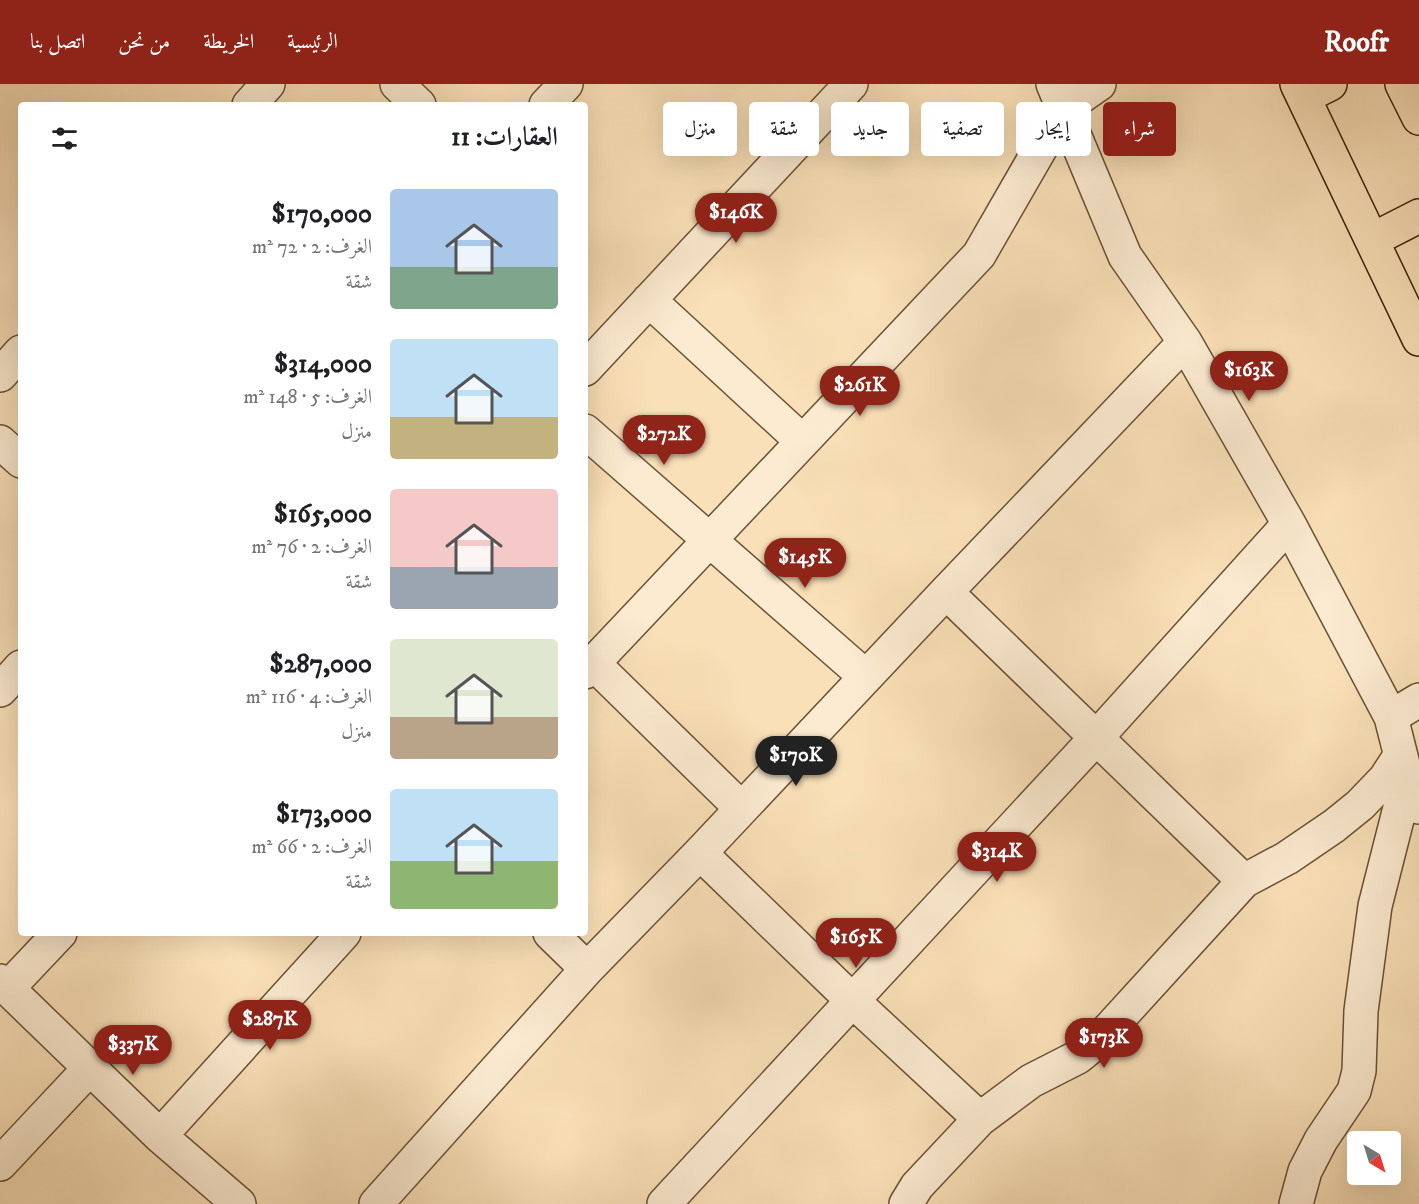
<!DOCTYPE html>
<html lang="ar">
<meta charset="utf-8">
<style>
body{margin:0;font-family:"IM FELL DW Pica",Amiri,serif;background:#f2f2f2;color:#202124;direction:rtl;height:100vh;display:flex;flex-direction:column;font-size:22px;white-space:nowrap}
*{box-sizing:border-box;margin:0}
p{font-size:20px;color:#757577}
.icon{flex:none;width:33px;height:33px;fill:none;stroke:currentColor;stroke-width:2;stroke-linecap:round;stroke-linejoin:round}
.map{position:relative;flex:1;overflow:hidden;direction:ltr}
.sheet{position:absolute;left:18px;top:18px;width:570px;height:834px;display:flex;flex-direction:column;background:#fff;border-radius:6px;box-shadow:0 6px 24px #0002;direction:rtl}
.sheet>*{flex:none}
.banner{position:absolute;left:606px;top:18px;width:570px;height:54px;direction:rtl;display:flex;gap:12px}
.needle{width:39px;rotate:142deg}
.tools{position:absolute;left:1347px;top:1047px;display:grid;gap:12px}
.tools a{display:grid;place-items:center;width:54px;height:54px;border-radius:6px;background:#fff;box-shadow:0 6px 24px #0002;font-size:30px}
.price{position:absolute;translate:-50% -51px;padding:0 14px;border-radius:21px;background:#8f2418;color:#fff;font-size:20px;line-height:39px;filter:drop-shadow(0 2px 3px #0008)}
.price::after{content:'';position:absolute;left:50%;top:36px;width:18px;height:14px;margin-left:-9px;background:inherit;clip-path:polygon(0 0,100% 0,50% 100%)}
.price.current{background:#222;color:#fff}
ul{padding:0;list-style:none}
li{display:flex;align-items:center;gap:18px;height:150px;padding:0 30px}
li span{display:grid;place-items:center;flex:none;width:168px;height:120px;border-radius:6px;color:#555}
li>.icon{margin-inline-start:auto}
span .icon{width:72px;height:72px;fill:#fffc;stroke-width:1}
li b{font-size:26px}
h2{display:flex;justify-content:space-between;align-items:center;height:72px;padding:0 30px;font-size:26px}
.tag{padding:0 21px;border-radius:6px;background:#fff;box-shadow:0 6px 24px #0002;font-size:21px;line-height:54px}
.tag.current{background:#8f2418;color:#fff}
header{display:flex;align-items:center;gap:36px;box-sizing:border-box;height:84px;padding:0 30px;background:#8f2418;color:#fff}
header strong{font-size:28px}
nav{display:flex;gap:33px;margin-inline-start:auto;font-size:21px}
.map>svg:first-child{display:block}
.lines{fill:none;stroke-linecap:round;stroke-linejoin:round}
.minor-casing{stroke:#6a5234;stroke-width:36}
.highway-casing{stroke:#3a2208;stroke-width:36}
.minor{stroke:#fcebd1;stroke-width:33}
.highway{stroke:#fae0b8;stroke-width:33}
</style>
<header>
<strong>Roofr</strong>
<nav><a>الرئيسية</a><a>الخريطة</a><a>من نحن</a><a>اتصل بنا</a></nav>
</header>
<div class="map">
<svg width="1419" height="1120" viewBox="0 0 1419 1120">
<rect width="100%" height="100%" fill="#fae0b8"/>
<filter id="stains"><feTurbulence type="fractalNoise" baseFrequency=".00333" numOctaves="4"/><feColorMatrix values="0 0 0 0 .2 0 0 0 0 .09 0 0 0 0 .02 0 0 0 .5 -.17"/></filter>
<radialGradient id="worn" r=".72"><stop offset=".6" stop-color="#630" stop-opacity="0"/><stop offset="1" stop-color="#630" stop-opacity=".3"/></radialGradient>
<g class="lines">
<defs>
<path id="minor" d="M397 0 419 21
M1053 0 1125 172 1185 258 1289 440 1391 633 1407 696 1419 723
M249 21 268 0
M546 21 566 0
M649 216 802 357
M585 285 851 0
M0 291 21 268
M585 347 866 593
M0 358 21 377
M946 508 1244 797
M593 579 741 724
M585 588 979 171 1063 25 1099 0
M0 606 21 583
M1391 633 1419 616
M700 769 854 918 980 1035
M550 849 587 885
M0 897 160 1052 239 1120
M8 904 60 849
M160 1052 344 849
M0 1080 89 985
M376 1120 587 885 700 769 946 508 1185 258
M664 1120 1096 654 1289 440
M906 1120 917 1102 980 1035 1031 997 1078 973 1099 956 1244 797 1287 774 1334 742 1360 721 1385 695 1400 672
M1296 1120 1305 1087 1321 1056 1354 1007 1359 987 1361 927 1375 822 1407 696"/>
<path id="highway" d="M1297 0 1419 255
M1402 0 1419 34
M1304 13 1330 0
M1372 156 1419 132"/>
</defs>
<!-- minor casing -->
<use href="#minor" class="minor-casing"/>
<!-- highway casing -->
<use href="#highway" class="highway-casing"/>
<!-- minor -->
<use href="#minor" class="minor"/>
<!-- highway -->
<use href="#highway" class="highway"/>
</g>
<rect width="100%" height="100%" filter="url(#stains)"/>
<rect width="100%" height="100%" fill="url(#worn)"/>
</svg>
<div class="tools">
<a><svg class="needle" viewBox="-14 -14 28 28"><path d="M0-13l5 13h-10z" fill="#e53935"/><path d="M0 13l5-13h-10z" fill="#757577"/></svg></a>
</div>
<b class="price" style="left:736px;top:160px">$146K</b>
<b class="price" style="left:1249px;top:318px">$163K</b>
<b class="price" style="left:860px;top:333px">$261K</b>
<b class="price" style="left:664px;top:382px">$272K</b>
<b class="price" style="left:805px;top:505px">$145K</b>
<b class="price current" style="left:796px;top:703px">$170K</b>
<b class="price" style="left:997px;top:799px">$314K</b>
<b class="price" style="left:856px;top:885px">$165K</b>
<b class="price" style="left:270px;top:967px">$287K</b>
<b class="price" style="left:1104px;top:985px">$173K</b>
<b class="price" style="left:133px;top:992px">$337K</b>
<div class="banner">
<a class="tag current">شراء</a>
<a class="tag">إيجار</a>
<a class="tag">تصفية</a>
<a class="tag">جديد</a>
<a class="tag">شقة</a>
<a class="tag">منزل</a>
</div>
<section class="sheet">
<h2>العقارات: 11<svg class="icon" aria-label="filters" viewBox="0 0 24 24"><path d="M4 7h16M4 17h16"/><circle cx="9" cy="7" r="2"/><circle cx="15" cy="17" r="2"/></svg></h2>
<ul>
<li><span style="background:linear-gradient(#a9c7e8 65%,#7fa58c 0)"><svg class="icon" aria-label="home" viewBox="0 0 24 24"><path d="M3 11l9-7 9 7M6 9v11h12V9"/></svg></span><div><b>$170,000</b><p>الغرف: 2 · 72 m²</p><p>شقة</p></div></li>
<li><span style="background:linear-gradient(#bfe0f5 65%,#c2b280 0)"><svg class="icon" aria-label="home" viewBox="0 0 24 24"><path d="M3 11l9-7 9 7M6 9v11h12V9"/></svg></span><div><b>$314,000</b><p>الغرف: 5 · 148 m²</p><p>منزل</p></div></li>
<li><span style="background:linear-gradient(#f6c9c9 65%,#9aa5b1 0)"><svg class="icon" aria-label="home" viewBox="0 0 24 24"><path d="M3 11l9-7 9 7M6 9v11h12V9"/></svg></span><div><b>$165,000</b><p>الغرف: 2 · 76 m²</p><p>شقة</p></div></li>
<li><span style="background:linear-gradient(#dfe7d0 65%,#b9a48a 0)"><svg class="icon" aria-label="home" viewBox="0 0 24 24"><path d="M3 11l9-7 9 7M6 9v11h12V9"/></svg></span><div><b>$287,000</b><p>الغرف: 4 · 116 m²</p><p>منزل</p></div></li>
<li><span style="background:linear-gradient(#bfe0f5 60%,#8fb573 0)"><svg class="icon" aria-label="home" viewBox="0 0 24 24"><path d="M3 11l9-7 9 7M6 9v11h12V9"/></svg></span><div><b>$173,000</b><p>الغرف: 2 · 66 m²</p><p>شقة</p></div></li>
</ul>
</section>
</div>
